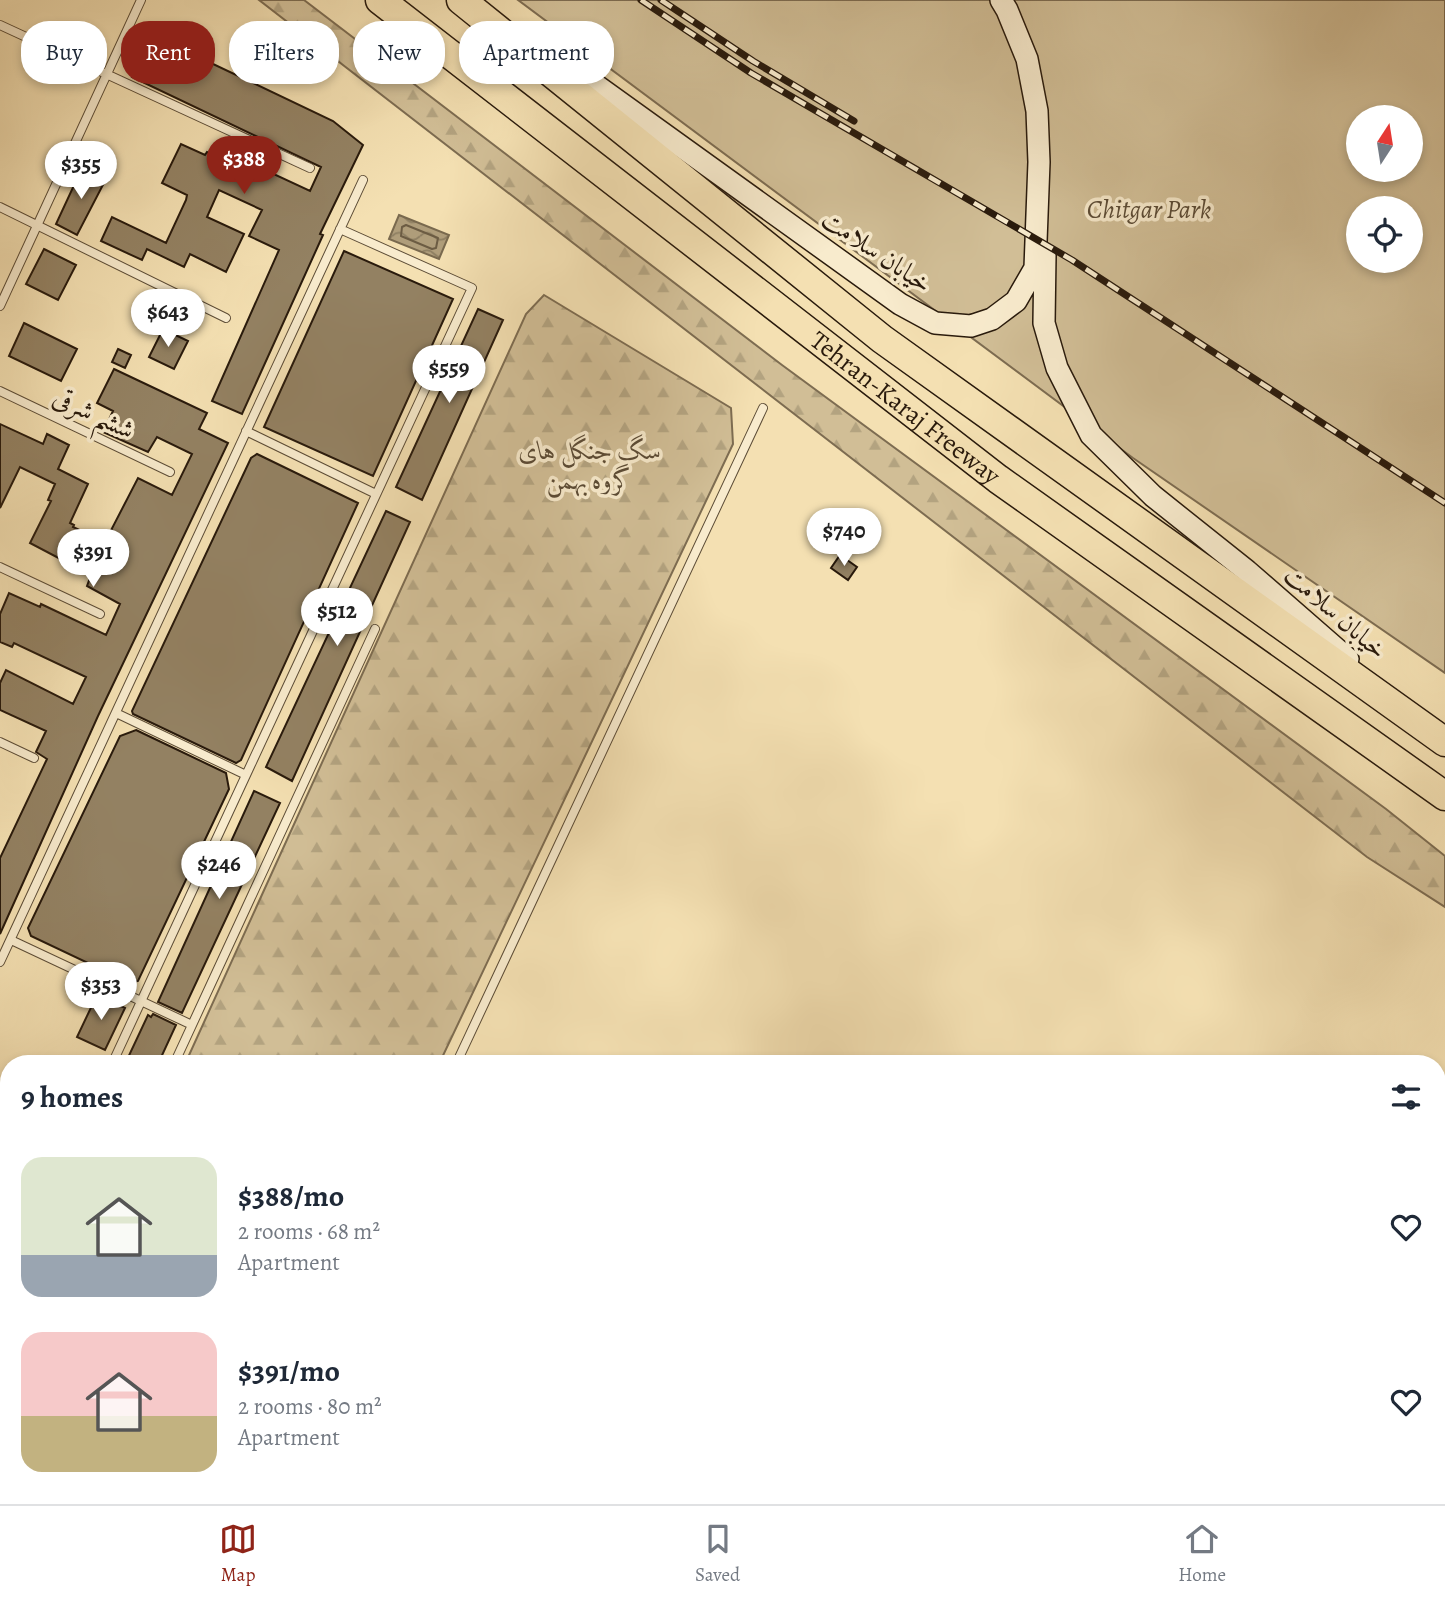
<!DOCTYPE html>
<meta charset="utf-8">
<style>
body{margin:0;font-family:Alegreya,Amiri,serif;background:#f2f2f3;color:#1f2937;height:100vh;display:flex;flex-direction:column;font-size:26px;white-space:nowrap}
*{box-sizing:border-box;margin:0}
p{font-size:23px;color:#747a83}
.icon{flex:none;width:38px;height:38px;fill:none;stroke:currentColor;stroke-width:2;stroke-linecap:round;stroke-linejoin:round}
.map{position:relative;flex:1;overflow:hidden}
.details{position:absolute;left:0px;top:1055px;width:1446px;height:450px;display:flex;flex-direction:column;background:#fff;border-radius:28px 28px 0 0;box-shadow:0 4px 10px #0003}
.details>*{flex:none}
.top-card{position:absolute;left:21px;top:21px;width:700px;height:63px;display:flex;gap:14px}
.needle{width:46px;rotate:12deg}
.controls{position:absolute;left:1346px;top:105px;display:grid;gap:14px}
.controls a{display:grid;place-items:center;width:77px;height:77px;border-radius:50%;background:#fff;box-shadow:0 4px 10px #0003;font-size:35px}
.price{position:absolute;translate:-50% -60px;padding:0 16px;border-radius:24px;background:#fff;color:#222;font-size:23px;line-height:46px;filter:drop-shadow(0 2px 4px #0008)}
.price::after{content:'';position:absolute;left:50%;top:42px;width:21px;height:16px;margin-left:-10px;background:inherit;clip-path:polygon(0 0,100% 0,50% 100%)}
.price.on{background:#8f2418;color:#fff}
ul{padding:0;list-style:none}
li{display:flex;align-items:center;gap:21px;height:175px;padding:0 21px}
li span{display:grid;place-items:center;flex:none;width:196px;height:140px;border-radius:21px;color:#555}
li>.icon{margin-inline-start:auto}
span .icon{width:84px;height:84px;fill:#fffc;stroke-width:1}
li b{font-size:30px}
h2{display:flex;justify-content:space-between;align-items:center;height:84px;padding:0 21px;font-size:30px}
.chip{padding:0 24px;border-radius:28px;background:#fff;box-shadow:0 4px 10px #0003;font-size:24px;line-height:63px}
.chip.on{background:#8f2418;color:#fff}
.tab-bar{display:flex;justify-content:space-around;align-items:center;height:98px;border-top:2px solid #e0e1e3;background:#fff;font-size:19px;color:#747a83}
.tab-bar a{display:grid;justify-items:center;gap:4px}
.tab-bar .on{color:#8f2418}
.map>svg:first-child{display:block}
.green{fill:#d1be96;stroke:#7d6c51;stroke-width:2;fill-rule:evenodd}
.forest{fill:url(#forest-firs);stroke:#7d6c51;stroke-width:2}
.water{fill:url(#water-waves);stroke:#79694e;stroke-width:2}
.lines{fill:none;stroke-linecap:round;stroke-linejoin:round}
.shore{stroke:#6c5c43;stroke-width:2}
.building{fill:#938162;stroke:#291a0c;stroke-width:2}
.lane-casing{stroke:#5c4c36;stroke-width:10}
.secondary-casing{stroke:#291a0c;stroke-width:24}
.primary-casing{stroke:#291a0c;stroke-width:27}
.highway-casing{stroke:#291a0c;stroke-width:31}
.lane{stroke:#f8ebcd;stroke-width:8}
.secondary{stroke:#f8ebcd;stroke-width:21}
.primary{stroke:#f4e0b2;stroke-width:24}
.highway{stroke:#f4e0b2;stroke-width:28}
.rail-casing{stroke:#291a0c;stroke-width:7}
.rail{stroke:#f8ebcd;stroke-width:4.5;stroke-dasharray:13;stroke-linecap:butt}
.labels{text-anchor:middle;stroke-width:7;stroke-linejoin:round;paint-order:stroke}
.park-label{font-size:26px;font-style:italic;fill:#5b4b35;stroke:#f8ebcd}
.street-label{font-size:26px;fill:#291a0c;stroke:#f8ebcd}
</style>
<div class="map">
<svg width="1445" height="1504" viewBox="0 0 1445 1504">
<defs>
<pattern id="forest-firs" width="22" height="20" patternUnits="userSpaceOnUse" patternTransform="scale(1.75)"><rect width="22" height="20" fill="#d1be96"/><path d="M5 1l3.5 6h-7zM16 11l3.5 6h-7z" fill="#b3a380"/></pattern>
<pattern id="water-waves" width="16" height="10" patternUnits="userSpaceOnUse" patternTransform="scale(1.75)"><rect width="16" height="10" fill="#af9d7a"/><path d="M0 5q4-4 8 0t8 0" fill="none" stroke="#8e7f62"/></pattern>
</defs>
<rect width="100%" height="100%" fill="#f4e0b2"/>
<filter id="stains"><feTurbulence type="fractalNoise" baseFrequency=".00286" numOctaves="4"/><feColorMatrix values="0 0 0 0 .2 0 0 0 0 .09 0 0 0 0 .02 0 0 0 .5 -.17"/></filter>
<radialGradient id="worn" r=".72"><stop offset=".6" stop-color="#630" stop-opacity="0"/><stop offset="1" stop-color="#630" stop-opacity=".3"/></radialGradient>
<!-- green -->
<path class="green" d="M518 0H1445V673L1133 458ZM1358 117H1410V170H1358ZM1358 208H1410V261H1358Z"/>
<!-- forest -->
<path class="forest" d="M259 0H304L782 365 1386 809 1445 856V907L1367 857Z
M544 295 731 408 733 444 439 1064H185L526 314Z
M54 1496H102L118 1504H70Z"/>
<!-- water -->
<path class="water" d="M399 215 449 235 439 259 389 239Z"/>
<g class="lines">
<!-- shore -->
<path class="shore" d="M406 225 438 238 436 248 432 249 401 236 402 227Z"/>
</g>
<!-- building -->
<path class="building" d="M152 35 333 121 363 145 320 234 323 235 242 414 212 401 279 250 249 236 262 210 219 190 207 217 244 234 226 272 190 254 184 267 147 249 142 260 101 241 112 217 166 243 186 200 187 195 162 183 181 144 205 155 207 152 244 169 248 162 310 191 321 167 132 77Z
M82 168 106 179 77 235 56 224Z
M44 249 76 265 58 300 26 284Z
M344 251 453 299 373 476 264 427Z
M478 309 503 320 422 500 396 487Z
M24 323 77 349 61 381 9 356Z
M163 329 188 341 174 369 149 357Z
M118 349 131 355 125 368 112 362Z
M114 369 207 413 199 429 228 443 98 716 0 934V858L47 759 36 752 46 731 0 710V683L6 670 73 704 86 677 14 643 12 647 0 642V614L9 593 40 607 41 604 106 635 120 604 87 586 91 575 30 543 51 501 48 500 55 484 20 467 0 508V424L43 444 47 434 69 445 58 469 88 484 70 523 74 525 73 527 105 542 138 478 172 495 192 454 157 437 148 452 103 432 113 411 97 403Z
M257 454 358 503 241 760 236 763 133 714 132 711 251 458Z
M386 511 410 522 292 781 266 767Z
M840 555 857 567 848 580 831 568Z
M136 730 226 773 229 789 138 981 130 983 31 936 28 928 120 736Z
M254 791 280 803 182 1013 158 1002Z
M97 995 125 1008 105 1050 77 1037Z
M153 1014 176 1025 158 1064H125L148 1015 151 1017Z"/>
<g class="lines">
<defs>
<path id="lane" d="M0 25 310 168
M0 207 226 318
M0 306 141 0
M0 391 170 472
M246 431 376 494
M0 567 100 614
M116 713 246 775
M0 742 34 758
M11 940 192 1025
M0 962 363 180
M112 1064 472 288 340 229
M174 1064 375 629
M456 1064 763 408
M0 1219 9 1222
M0 1250 9 1254
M0 1305 9 1287
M1437 1365 1445 1370
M252 1504 253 1496"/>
<path id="secondary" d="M535 48 572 68 900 304 935 323 971 326 992 319 1016 301 1035 268 1039 162 1037 111 1027 59 1007 10 1001 0
M1045 255 1044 323 1057 368 1091 435 1153 496 1247 571 1348 659"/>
<path id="primary" d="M0 1432 9 1437
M137 1496 153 1504"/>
<g id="highway">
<path id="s1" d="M380 0 998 479 1445 796"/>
<path d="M461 0 882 339 1445 742"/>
<path d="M19 1496 36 1504"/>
</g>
</defs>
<!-- lane casing -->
<use href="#lane" class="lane-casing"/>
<!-- secondary casing -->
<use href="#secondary" class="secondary-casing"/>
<!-- primary casing -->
<use href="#primary" class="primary-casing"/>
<!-- highway casing -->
<use href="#highway" class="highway-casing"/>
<!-- lane -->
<use href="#lane" class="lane"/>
<!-- secondary -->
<use href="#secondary" class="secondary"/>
<!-- primary -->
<use href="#primary" class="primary"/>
<!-- highway -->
<use href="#highway" class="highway"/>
<defs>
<path id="rail" d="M641 0 751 73 1072 260 1445 503
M661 0 753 61 854 121"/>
</defs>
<!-- rail casing -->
<use href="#rail" class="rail-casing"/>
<!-- rail -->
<use href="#rail" class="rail"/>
</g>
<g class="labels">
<!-- park labels -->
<g class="park-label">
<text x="1149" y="218">Chitgar Park</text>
<text x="590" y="459">سگ جنگل های<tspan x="590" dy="30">گروه بهمن</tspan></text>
</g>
<!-- street labels -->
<g class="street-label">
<text transform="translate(877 251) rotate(34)" y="9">خیابان سلامت</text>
<text dy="9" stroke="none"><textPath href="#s1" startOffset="665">Tehran-Karaj Freeway</textPath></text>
<text transform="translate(94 413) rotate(25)" y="9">ششم شرقی</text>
<text transform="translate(1336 612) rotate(41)" y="9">خیابان سلامت</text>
</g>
</g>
<rect width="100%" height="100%" filter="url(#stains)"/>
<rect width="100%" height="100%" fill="url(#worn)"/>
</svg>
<div class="controls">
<a><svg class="needle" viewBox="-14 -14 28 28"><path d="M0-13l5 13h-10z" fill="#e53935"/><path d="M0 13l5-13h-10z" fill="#747a83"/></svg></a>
<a><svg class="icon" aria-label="locate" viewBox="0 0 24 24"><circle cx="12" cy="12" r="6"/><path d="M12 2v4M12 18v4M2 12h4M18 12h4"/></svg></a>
</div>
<b class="price on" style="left:244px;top:196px">$388</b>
<b class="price" style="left:81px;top:201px">$355</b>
<b class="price" style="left:168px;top:349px">$643</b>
<b class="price" style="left:449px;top:405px">$559</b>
<b class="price" style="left:844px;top:568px">$740</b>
<b class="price" style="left:93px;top:589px">$391</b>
<b class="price" style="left:337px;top:648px">$512</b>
<b class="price" style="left:219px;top:901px">$246</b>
<b class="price" style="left:101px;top:1022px">$353</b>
<div class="top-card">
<a class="chip">Buy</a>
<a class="chip on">Rent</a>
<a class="chip">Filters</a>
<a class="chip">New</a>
<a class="chip">Apartment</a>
</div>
<section class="details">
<h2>9 homes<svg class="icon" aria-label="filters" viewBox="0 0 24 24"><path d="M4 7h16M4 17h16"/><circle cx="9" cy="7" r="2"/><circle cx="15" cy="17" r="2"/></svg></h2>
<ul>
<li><span style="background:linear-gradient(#dfe7d0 70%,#9aa5b1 0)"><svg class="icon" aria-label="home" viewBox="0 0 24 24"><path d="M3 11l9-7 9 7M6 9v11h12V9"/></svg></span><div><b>$388/mo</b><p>2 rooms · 68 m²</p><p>Apartment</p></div><svg class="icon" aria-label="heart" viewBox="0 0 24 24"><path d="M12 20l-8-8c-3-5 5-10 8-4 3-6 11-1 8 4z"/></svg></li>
<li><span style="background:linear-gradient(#f6c9c9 60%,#c2b280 0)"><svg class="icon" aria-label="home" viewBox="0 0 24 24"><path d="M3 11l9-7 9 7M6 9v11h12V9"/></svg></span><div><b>$391/mo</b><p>2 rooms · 80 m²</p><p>Apartment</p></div><svg class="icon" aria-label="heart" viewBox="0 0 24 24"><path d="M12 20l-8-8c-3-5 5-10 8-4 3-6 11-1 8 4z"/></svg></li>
</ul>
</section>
</div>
<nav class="tab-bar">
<a class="on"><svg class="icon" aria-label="map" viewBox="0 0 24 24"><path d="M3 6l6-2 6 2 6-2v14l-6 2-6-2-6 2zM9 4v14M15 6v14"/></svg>Map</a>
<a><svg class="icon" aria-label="saved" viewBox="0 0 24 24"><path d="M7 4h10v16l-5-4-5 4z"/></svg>Saved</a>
<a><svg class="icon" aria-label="home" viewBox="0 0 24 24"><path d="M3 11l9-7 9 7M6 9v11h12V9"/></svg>Home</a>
</nav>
